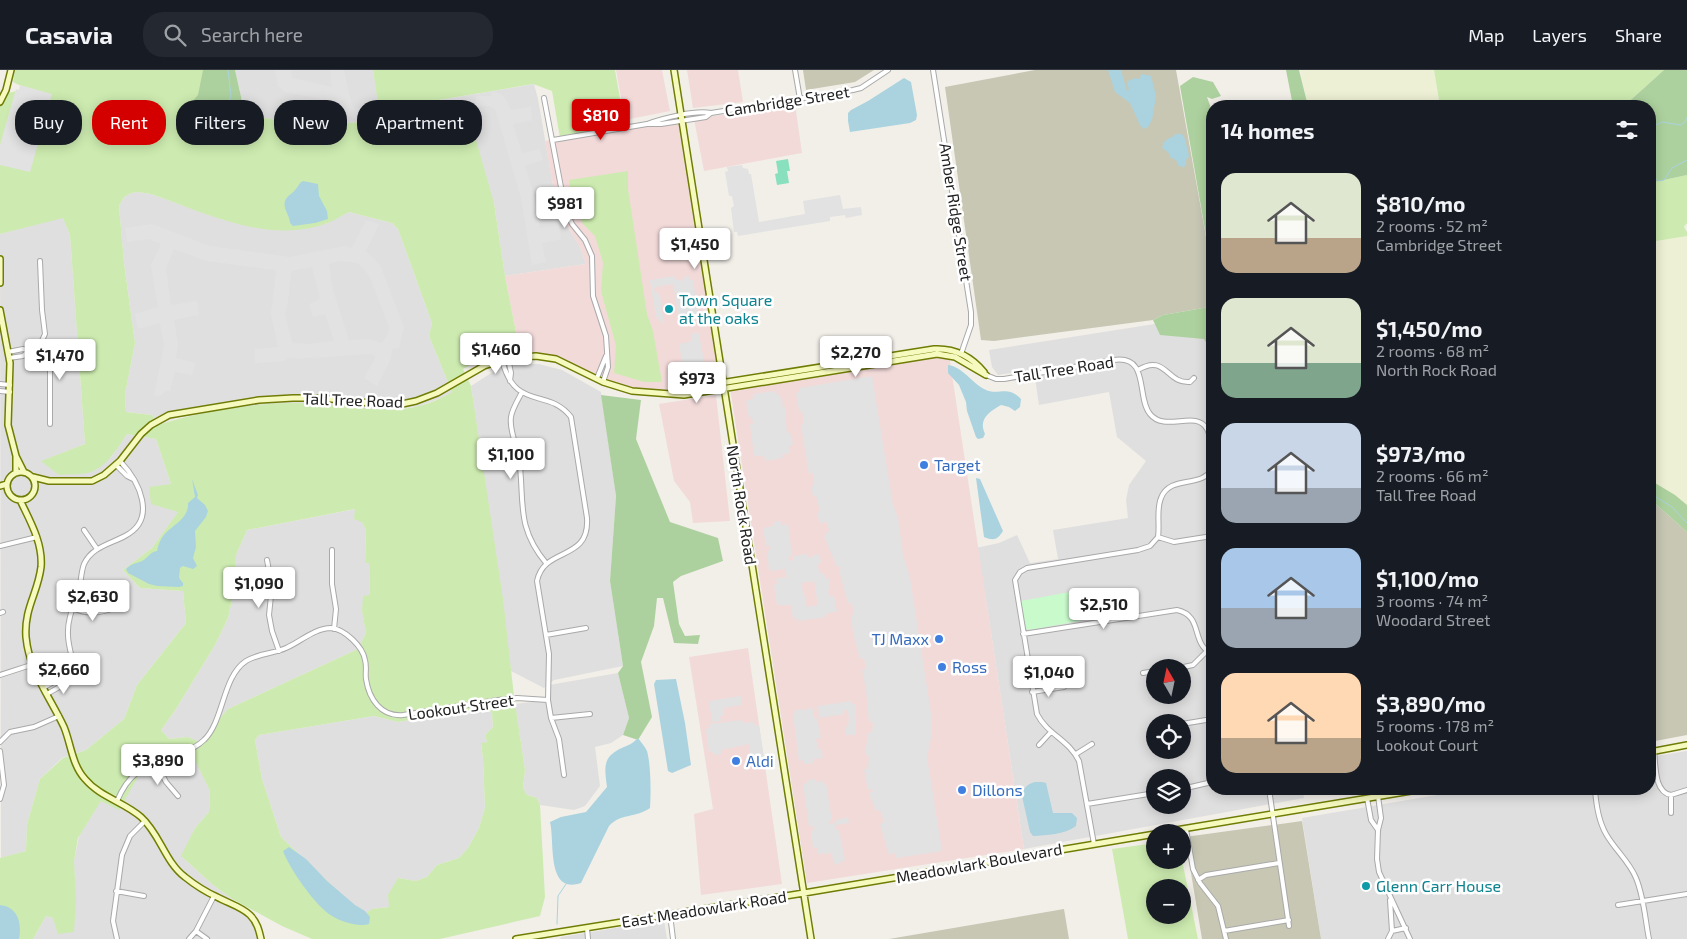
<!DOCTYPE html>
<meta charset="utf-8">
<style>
body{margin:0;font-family:"Exo 2",sans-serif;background:#242831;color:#f1f3f6;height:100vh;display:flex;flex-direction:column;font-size:19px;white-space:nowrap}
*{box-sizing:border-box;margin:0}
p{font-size:16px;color:#9ea1a6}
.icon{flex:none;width:28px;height:28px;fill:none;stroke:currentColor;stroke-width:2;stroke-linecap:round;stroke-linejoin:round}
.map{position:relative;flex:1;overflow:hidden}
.details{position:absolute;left:1206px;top:30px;width:450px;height:695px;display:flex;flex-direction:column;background:#171b24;border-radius:20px;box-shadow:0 2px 12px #0003}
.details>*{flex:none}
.banner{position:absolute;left:15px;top:30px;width:475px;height:45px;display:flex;gap:10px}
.needle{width:32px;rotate:351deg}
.tools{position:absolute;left:1146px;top:589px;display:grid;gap:10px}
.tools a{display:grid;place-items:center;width:45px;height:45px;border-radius:50%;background:#171b24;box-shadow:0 2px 12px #0003;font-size:25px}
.price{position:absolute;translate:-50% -42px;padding:0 11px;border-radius:5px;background:#fff;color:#222;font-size:16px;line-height:32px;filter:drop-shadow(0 1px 2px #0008)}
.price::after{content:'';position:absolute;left:50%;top:30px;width:15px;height:11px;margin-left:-8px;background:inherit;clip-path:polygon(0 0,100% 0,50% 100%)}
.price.selected{background:#d40000;color:#fff}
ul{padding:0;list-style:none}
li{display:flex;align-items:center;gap:15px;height:125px;padding:0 15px}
li span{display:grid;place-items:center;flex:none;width:140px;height:100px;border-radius:15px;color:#555}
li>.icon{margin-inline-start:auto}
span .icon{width:60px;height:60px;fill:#fffc;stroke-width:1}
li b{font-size:21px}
h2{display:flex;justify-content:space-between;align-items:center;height:60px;padding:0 15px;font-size:21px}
.pill{padding:0 18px;border-radius:20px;background:#171b24;box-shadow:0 2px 12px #0003;font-size:18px;line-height:45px}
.pill.selected{background:#d40000;color:#fff}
header{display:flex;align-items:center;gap:30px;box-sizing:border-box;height:70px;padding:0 25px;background:#171b24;border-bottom:1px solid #363941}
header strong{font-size:24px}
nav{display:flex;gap:28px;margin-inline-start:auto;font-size:18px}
.search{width:350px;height:45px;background:#242831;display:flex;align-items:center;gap:12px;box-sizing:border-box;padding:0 18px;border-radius:20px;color:#9ea1a6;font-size:19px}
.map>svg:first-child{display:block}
.residential{fill:#e0dfdf;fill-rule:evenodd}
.commercial{fill:#f2dad9}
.construction{fill:#c7c7b4}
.farmland{fill:#eef0d5}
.grass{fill:#cdebb0;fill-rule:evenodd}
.forest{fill:#add19e}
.park{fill:#c8facc}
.pitch{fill:#88e0be}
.parking{fill:#e2e2e2;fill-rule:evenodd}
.water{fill:#aad3df}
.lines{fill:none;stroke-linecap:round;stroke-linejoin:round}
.stream{stroke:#aad3df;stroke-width:1}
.street-casing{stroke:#a9a9a9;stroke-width:6}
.secondary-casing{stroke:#707d05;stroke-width:8}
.street{stroke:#fff;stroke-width:4}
.secondary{stroke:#f7fabf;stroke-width:5}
.culture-dot{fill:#0f9aa8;stroke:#fff;stroke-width:2}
.shop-dot{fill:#3f7fe0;stroke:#fff;stroke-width:2}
.labels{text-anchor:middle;stroke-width:5;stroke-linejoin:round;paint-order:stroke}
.street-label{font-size:16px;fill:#222;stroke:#fff}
.culture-label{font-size:16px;fill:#0d838f;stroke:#fff;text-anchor:start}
.shop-label{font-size:16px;fill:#366cbe;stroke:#fff;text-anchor:start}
</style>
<header>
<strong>Casavia</strong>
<div class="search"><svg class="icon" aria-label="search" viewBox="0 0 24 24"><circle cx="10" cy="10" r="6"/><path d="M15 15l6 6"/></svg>Search here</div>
<nav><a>Map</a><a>Layers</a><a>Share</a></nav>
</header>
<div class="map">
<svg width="1687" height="869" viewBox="0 0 1687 869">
<rect width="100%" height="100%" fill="#f2efe9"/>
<!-- residential -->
<path class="residential" d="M235 0H373L380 40 534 14 538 29 556 133 566 154 580 177 586 194 505 206 494 133 374 51 310 56 249 45 244 40Z
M138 122 151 124 224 150 325 154 349 142 392 153 398 159 432 253 429 266 452 322 441 328 419 336 394 340H376L336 335 293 333 229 340 179 347 158 355 152 345 126 342 125 324 135 273 124 193 119 136 124 127 131 123Z
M63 147 70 165 85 374 42 391 111 387 127 364 156 369 171 414 179 441 152 478 123 500 140 518 183 521 186 553 137 615 124 649 86 680 62 688 40 709 27 754 26 781 1 788 0 164Z
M1212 245V719H1302L1304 728 1024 779 987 536 976 478 999 473 1017 465 1030 493 1058 489 1053 460 1128 448 1126 430 1129 415 1146 391 1117 367 1109 322 1039 335 1035 308 1025 301 998 305 992 297 989 280ZM1155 598H1182V625H1155ZM1155 652H1182V680H1155ZM1155 708H1182V735H1155Z
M514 294H539L562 300 601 322 616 426 610 511 623 596 554 610 544 618 511 601 471 316 499 298Z
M356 439 366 460 365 493H369L370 525 362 540 366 563 358 579 228 639 199 673 188 667 169 669 161 660 176 639 215 575 228 548 235 516 236 485 247 460Z
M618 603 629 648 623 665 611 673 595 677 600 716 585 736 574 740 540 735 537 728 527 725 523 718 525 700 515 634 548 630 549 615Z
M484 638 492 642 493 657 485 665 487 672 481 674 483 689 485 738 479 758 468 778 459 788 437 795 427 807 416 811 398 808 389 837 373 839 366 843 345 828 281 767 262 709 255 670 259 665 374 646 398 652Z
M1687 681V869H1321L1302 748 1472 719H1650V687Z
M192 682 210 721 209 742 195 758 182 787 213 815 234 830 257 861 258 869H33L46 846 53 848 75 827 74 791 79 766 101 730 133 714 139 705 154 697Z
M664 850 667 869H560L561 867Z"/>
<!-- commercial -->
<path class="commercial" d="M616 0H662L670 41 625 50Z
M687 0H738L743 32 693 38Z
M795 34 802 83 704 101 694 49Z
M681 46 723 313 669 323 632 321 556 289 530 287 519 278 505 206 586 194 580 177 566 154 556 133 545 71Z
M949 285 1024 779 807 813 730 318Z
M716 325 730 451 693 453 690 432 674 411 659 334Z
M748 578 782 814 701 825 694 744 713 739 689 587Z"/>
<!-- construction -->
<path class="construction" d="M803 0H874L855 12 806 20Z
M1035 0H1176L1212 200V231L1209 237 1163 245 1153 250 994 271 981 270 945 17Z
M1650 429 1687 462V665L1650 672Z
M1302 751 1321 869H1202L1185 767Z
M1064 839 1069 869H889Z"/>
<!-- farmland -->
<path class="farmland" d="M1300 0H1434L1440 36H1308Z
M1687 166V436L1650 410V172Z"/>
<!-- grass -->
<path class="grass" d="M15 0H203L238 52 249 45 310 56 374 51 466 35 494 133 505 206 519 278C496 281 483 287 463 299L471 316 503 529 514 626 525 700 523 718 527 725 537 728 540 735 545 827 540 846 440 869H312L282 856 234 830 213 815 181 786 195 758 209 742 210 721 191 682 154 697 139 705 119 740 101 731 78 768 74 791 76 829 74 862 58 864 53 848 46 846 33 869H0V788L26 781 27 754 40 709 63 688 86 680 124 649 137 615 186 553 183 521 140 518 123 500 152 478 178 442 151 434 149 417 171 414 156 369 127 364C117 379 106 398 88 403 79 405 68 404 59 405L41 391 85 374 70 165 63 148 0 164V25L21 20V16L13 12ZM138 122 151 124C206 143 266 174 325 154 333 151 341 146 349 142L392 153 398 159 432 253 429 266 452 322C410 347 381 339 336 335 322 334 308 333 294 333 255 333 195 342 158 355L152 345 126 342 125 324 135 273 124 193 119 136 124 127 131 123ZM355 439 354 449 362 452 366 460 365 493H369L370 525 363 526 362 541 366 563 358 579 228 639 199 672 188 667 169 669 161 660 176 639 215 575 228 548 235 516 236 485 247 460ZM484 638 492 642 493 657 485 665 487 672 481 673 483 689 485 738 479 758 468 778 459 788 437 795 427 807 416 811 398 808 388 825 389 837 372 839 366 843 345 828 281 767 262 709 255 670 259 665 374 646 398 652Z
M373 0H615L625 57 560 68 552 21 533 14 379 40Z
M1434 0H1664L1624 36H1440Z
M628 101V119L647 244 653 261 662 312H644L614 303 616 276 601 221 603 193 595 166 583 154 572 132 569 110Z
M1687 105V153L1684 157 1687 162V166L1650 172V113Z
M1155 773V790H1182L1198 869H1128L1112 779ZM1155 818H1182V845H1155Z"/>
<!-- forest -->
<path class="forest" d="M203 0H235L244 40 249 45C246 47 243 50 239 52 224 58 197 48 184 41L198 25Z
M1286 0H1299L1308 36H1293Z
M1664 0H1687V105L1650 113V36H1624Z
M1193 7 1213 12 1221 26 1212 29 1207 27 1212 41V200L1180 16Z
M1212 231V282L1204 269 1160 265 1153 250 1163 245 1209 237Z
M601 325 641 330 636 369 670 452 718 468 723 491 681 506 673 512 679 554 685 566 700 565 698 574 674 573 663 528H657L654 556 641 592 652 647 638 670 623 665 629 648 618 603 623 596 610 511 616 426Z
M1650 410 1675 425 1687 435V462L1650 429Z"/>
<!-- park -->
<path class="park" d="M1075 521 1080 551 1029 560 1025 558 1021 531Z"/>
<!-- pitch -->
<path class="pitch" d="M788 89 790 101H787L789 113 777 115 775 104 778 103 776 91Z"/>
<!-- parking -->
<path class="parking" d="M275 0H291L292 8 332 17 330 0H344L351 33 354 38 369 39 370 48H354L349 46 347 49 337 39 335 32 285 22 278 16Z
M20 15 52 24 30 102 0 95V75L16 19 19 20Z
M492 21 501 24 506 30 511 40 531 37 532 50 513 54 522 83 540 79 543 90 525 96 534 125 540 158 559 156 561 169 542 173 546 192 532 195 521 128 495 39 490 36 475 37 476 26H491Z
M742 95 743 98 748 99 749 104H751L759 152 805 144 803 131 840 125 843 139 861 137 862 145 846 148 845 145 830 147V151L738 166 737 162H734L731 138 734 136 732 126H729L725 102 728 101 727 97Z
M366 150 379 154 366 181 380 195 404 257 399 278 392 279 391 289 377 316 364 308 375 288V286L372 284 297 289 290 287 284 291 255 293V279L278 277 271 244 276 202 275 200 206 191 174 179 166 198 171 235 197 231 199 245 174 250 178 274 176 288 196 293 192 305 175 302 170 321H166L159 327 154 325 164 276 160 253 138 259 135 244 158 237 151 195 161 174 149 169 127 172 125 158 152 154 210 176 290 187 333 178 346 176 352 178ZM340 191 357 193 365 200 370 208 389 257 388 264 382 273 369 269 349 270 333 220 329 194ZM312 197 320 228 318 230 309 234 313 247 325 244 334 271 308 274 292 273 285 244 288 232 291 201Z
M674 206 675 209 684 211V207L689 206 690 210H693L699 248 695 249V253L690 254 689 250V252L680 254 673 214 656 217 653 220 660 225 664 254 656 247 650 210Z
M699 263 706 304 703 305V308L693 310 692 307 684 308V312L671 313 670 305 684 302 679 274 692 271 691 264Z
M872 306 893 435 898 448 903 484 910 508 932 650V663L927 687 942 781 896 788 895 783 889 785 880 754 884 752 880 740 876 741 869 723 873 721 872 719 868 720 864 699H868L869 686 865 685 868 663H872L873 652H869L866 620 862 600 866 599 864 588 860 589 853 562 851 545H854L852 533H848L839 500 841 498V497H837L824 466 829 460 827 452 820 453 817 443 820 441 816 426H813L811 416 814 415 813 403 809 404 801 355 804 354 802 341H799L796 323 800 322 799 318Z
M775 321 777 325 779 324 783 333 780 336 784 335 786 341 785 343 787 363 790 362 793 375 789 376 790 383 782 385 783 388 766 391 765 387 754 385 750 355 753 354 752 347 749 348 746 331 754 328 753 324Z
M781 451 782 455 788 454 792 486 788 487 789 490 793 491V486L807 484 808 488 819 484 821 492 817 495 820 503H824L825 509 829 508 830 519 828 520 829 526H834L837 541 826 544V547L798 551V548L793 549 791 535H777L774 515 778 513 775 509 787 507 785 499 769 501 767 481 770 480 769 475 766 476 763 458 773 456V452ZM814 511 818 535 807 537 806 534V527L804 526 801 513Z
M741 626 742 635 723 638 724 646H720L721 651 712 652 709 631Z
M851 631 852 634H856V665H845V656L848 657 849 648 848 642 847 640 844 641V644L819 648 818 636Z
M813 638V648H817L821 668 816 669 818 679H821L823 688 814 689V693L804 694V690L799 691 793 643H796L795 640 804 639 805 642 807 639Z
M742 650 743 653 754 652 755 656 759 655 765 695 751 697 749 674 721 680V684L713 685V682H709L706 659 710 658V654Z
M815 709V712L823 711V714H826L832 750 829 751V754L836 753V750L848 747 849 753 835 755 836 760H839L845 790 836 795 833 791 832 783 818 784 817 778H813L811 762 814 760 813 756H809L803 714 807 713V710Z"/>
<!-- water -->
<path class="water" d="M1108 0H1121L1127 21 1129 20 1127 13 1128 11 1135 8 1139 9 1142 4 1151 6 1156 26 1152 50 1148 57 1144 59 1140 55 1130 33 1115 22Z
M904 8 911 12 917 45 916 50 910 53 850 62 848 51V43L851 40 868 31Z
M1175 64H1182L1185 69 1189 86 1186 90V96L1183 97 1179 96 1176 90 1171 88 1168 82 1162 78 1164 72 1171 67H1174Z
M303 111 318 114 319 126 327 141 328 149 315 153 293 156 290 153C290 145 281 137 286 129 288 125 292 124 295 120 299 116 298 114 303 111Z
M948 295C963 297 972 313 984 319 999 327 1006 314 1021 329L1020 337 1015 341 1009 337 1001 335C989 342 978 349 985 364L983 368 978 369 976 367 967 341 966 332 959 315 948 303Z
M976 408 980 409 1003 461C997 470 994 471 984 467Z
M192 409 198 425 197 428 205 435 208 441 206 447 195 461 196 477 193 488 197 496 193 499 183 496 180 498 179 508 183 513V516L179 517 157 516 149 514 128 503 126 499C132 493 135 494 142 491 148 488 150 482 157 481 158 476 160 470 163 466 172 455 189 449 188 433L195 427Z
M676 609 685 653 691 695 672 703 668 701 654 614 656 610Z
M638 668C641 672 645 677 647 681 651 695 651 724 650 738 636 748 621 743 609 756L581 813C546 825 555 771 550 752L561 747 586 742 607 717C604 695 603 686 624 677 631 674 633 673 638 668Z
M1035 712H1042L1046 713 1053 743H1072L1077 748 1076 756C1064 765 1047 765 1033 766L1030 762 1022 726C1023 717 1028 714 1035 712Z
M289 777 306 789 327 811 355 835 365 841 370 847 369 854C358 857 342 852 332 846 316 837 289 798 283 781Z
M0 835C18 837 22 853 19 869H0Z"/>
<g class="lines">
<!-- stream -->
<path class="stream" d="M224 48 231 26 228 0
M1650 58 1662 52 1681 55 1685 52 1687 48
M1650 104 1659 111 1664 110 1672 98 1687 90
M1650 423 1672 437 1687 453
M557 854 558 826 566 814"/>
<defs>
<path id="street" d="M795 0 800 29
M933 0 971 242V255L961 284
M544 28 565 138 572 154 585 170 592 186 593 226 606 266 608 297 603 312
M711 43 853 20 861 18 888 0
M553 70 647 54C663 48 695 40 711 43L706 47 661 54H647
M39 277 50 297V354
M30 280 39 277 45 264 42 240 40 191
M8 282 23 279 30 280 23 286 9 288
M508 288 511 303 510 311
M502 290C515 342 548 317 571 347L587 448C590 492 544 476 537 511L549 584 548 630 551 648 559 669 564 705
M1138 300C1166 283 1166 314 1190 312L1194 308
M986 305 996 309H1004L1114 290C1150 285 1136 327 1150 344 1165 363 1196 339 1207 359 1211 366 1211 375 1212 382
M597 308 606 286
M0 314 10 315
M0 321 10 322
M522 322C518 330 512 339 511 347 509 361 517 375 519 388 525 430 515 456 546 493
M116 395 127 406 133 409
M84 460 97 479
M1158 467C1160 454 1156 440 1161 428 1170 404 1203 419 1212 398
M1158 467 1174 472 1212 466
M0 476 37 467
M332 480V514L336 539 334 559
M267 490 272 516 269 545 272 561 279 581
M73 538C87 545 100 543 114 538
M0 543 3 542
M1023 564 1177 540C1204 546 1190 573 1212 584
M546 565 586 558
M1179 598 1193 595 1207 581
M1143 603 1155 601
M0 605 31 595
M43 618 57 610 64 609
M1032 622 1064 617
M47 624 61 616 73 599C73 587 68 576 68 565 67 549 74 535 79 520 81 512 81 502 84 494 92 477 110 474 125 466 158 449 139 411 120 391
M551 648 590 644
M1182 654 1212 649
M0 672 10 662 34 657 59 646
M1039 675 1051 662
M0 681 4 715 0 729
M1654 681C1656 696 1654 722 1671 725L1687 720
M1076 684 1092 674
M156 693 166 712 178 726
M1182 719 1212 712
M1269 719 1289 856
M1595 719C1596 734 1598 750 1606 764 1615 780 1629 791 1636 808 1644 827 1645 849 1649 869
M1378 726 1381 748 1378 760 1377 789 1379 802 1410 869
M1367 728 1371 750 1378 760
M117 731C132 696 148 697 181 683 189 680 197 677 204 670 224 651 222 607 246 591 259 583 273 584 286 578 300 572 315 558 331 558 345 559 363 577 365 590 367 597 365 603 366 609 369 629 381 647 403 645L498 630 517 628 548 630
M1087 734 1155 723
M1671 743V725
M1186 759 1193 799 1200 813 1218 836 1226 869
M1094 774 1079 691C1070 671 1047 664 1037 644L1015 510 1020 502 1027 498 1138 480 1150 476 1158 467
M1198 810 1206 805 1279 793
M116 821 144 826
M1618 835 1687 824
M670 844 673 869
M587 858 588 869
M196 861 207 869
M1224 861 1289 850
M1392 861 1406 858
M117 869 113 851 122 785 130 766 145 751
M189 869 196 861 214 826
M1388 869 1392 861 1390 830"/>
<path id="secondary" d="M674 0 811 869
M0 32 6 20 11 0
M0 189V213
M0 240 10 293 8 355 16 386 24 402
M672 322 683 319 934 279C954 278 971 286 984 302
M7 416a14 14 0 1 1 28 0a14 14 0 1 1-28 0Z
M16 403V386
M33 407 49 411H92L104 405 120 391 141 364 151 355 169 345 259 330 293 328H322L379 334H402L416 331 437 323 484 296 508 288 536 286 556 289 603 312 632 321 684 325 937 284 955 287 986 305
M0 416 7 414
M20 430C30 451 43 473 41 497 38 523 24 538 26 567 29 601 50 627 64 657 71 674 72 695 85 709 100 727 124 732 141 747 160 764 165 792 185 807 195 815 206 822 217 827 228 833 242 837 250 845 257 852 259 860 261 869
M1650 682 1687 675
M1164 762 1423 719
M516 869 804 823 1155 764"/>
</defs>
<!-- street casing -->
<use href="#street" class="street-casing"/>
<!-- secondary casing -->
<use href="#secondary" class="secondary-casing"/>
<!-- street -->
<use href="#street" class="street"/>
<!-- secondary -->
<use href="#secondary" class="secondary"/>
</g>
<!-- markers -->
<g class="culture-dot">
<circle cx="669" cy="239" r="5"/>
<circle cx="1366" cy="816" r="5"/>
</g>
<g class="shop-dot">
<circle cx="924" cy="395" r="5"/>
<circle cx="939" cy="569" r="5"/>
<circle cx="942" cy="597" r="5"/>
<circle cx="736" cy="691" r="5"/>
<circle cx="962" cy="720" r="5"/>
</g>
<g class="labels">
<!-- street labels -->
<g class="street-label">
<text transform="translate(787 31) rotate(-9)" y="6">Cambridge Street</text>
<text transform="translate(956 142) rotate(81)" y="6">Amber Ridge Street</text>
<text transform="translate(1064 299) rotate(-9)" y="6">Tall Tree Road</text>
<text transform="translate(353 330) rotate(2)" y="6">Tall Tree Road</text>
<text transform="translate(742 435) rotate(81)" y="6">North Rock Road</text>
<text transform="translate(461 637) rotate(-8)" y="6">Lookout Street</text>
<text transform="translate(979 793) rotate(-10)" y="6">Meadowlark Boulevard</text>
<text transform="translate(704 839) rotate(-9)" y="6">East Meadowlark Road</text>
</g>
<!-- culture labels -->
<g class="culture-label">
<text x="679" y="236">Town Square<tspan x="679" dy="18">at the oaks</tspan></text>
<text x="1376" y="822">Glenn Carr House</text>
</g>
<!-- shop labels -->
<g class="shop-label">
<text x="934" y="401">Target</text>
<text x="929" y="575" text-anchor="end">TJ Maxx</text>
<text x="952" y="603">Ross</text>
<text x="746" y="697">Aldi</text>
<text x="972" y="726">Dillons</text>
</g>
</g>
</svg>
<div class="tools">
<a><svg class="needle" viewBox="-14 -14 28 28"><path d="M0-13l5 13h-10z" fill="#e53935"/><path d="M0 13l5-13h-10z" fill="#9ea1a6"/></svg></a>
<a><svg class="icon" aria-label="locate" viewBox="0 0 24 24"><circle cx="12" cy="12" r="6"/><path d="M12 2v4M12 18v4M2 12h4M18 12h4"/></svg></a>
<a><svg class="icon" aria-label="layers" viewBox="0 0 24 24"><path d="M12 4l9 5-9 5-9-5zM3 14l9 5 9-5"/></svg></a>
<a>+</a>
<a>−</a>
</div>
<b class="price selected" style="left:601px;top:71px">$810</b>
<b class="price" style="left:565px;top:159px">$981</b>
<b class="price" style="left:695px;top:200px">$1,450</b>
<b class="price" style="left:496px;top:305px">$1,460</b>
<b class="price" style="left:856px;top:308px">$2,270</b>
<b class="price" style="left:60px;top:311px">$1,470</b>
<b class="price" style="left:697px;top:334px">$973</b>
<b class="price" style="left:511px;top:410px">$1,100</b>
<b class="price" style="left:259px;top:539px">$1,090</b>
<b class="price" style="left:93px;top:552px">$2,630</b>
<b class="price" style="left:1104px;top:560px">$2,510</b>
<b class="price" style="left:64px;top:625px">$2,660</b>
<b class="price" style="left:1049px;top:628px">$1,040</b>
<b class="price" style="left:158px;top:716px">$3,890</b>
<div class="banner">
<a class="pill">Buy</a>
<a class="pill selected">Rent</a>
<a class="pill">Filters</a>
<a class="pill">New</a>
<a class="pill">Apartment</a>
</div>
<section class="details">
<h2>14 homes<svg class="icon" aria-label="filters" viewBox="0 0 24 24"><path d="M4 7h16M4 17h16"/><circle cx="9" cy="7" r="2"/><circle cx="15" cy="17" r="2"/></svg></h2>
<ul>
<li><span style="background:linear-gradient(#dfe7d0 65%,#b9a48a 0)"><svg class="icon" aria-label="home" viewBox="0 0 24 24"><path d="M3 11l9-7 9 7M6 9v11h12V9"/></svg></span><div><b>$810/mo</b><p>2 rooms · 52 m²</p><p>Cambridge Street</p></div></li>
<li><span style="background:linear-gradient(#dfe7d0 65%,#7fa58c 0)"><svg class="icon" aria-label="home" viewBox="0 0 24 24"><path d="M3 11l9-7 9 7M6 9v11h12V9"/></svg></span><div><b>$1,450/mo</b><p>2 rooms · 68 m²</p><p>North Rock Road</p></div></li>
<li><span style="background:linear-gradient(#c9d6e8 65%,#9aa5b1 0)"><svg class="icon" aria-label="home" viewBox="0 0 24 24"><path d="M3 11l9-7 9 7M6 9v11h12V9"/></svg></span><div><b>$973/mo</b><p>2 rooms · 66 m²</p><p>Tall Tree Road</p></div></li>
<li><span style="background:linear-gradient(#a9c7e8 60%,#9aa5b1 0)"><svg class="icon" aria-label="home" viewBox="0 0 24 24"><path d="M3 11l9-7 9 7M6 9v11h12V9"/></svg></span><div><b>$1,100/mo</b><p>3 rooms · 74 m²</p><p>Woodard Street</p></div></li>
<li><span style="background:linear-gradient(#ffd9b3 65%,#b9a48a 0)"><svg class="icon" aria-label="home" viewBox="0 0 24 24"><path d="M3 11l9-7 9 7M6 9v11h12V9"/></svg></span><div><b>$3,890/mo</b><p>5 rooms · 178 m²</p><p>Lookout Court</p></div></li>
</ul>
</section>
</div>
